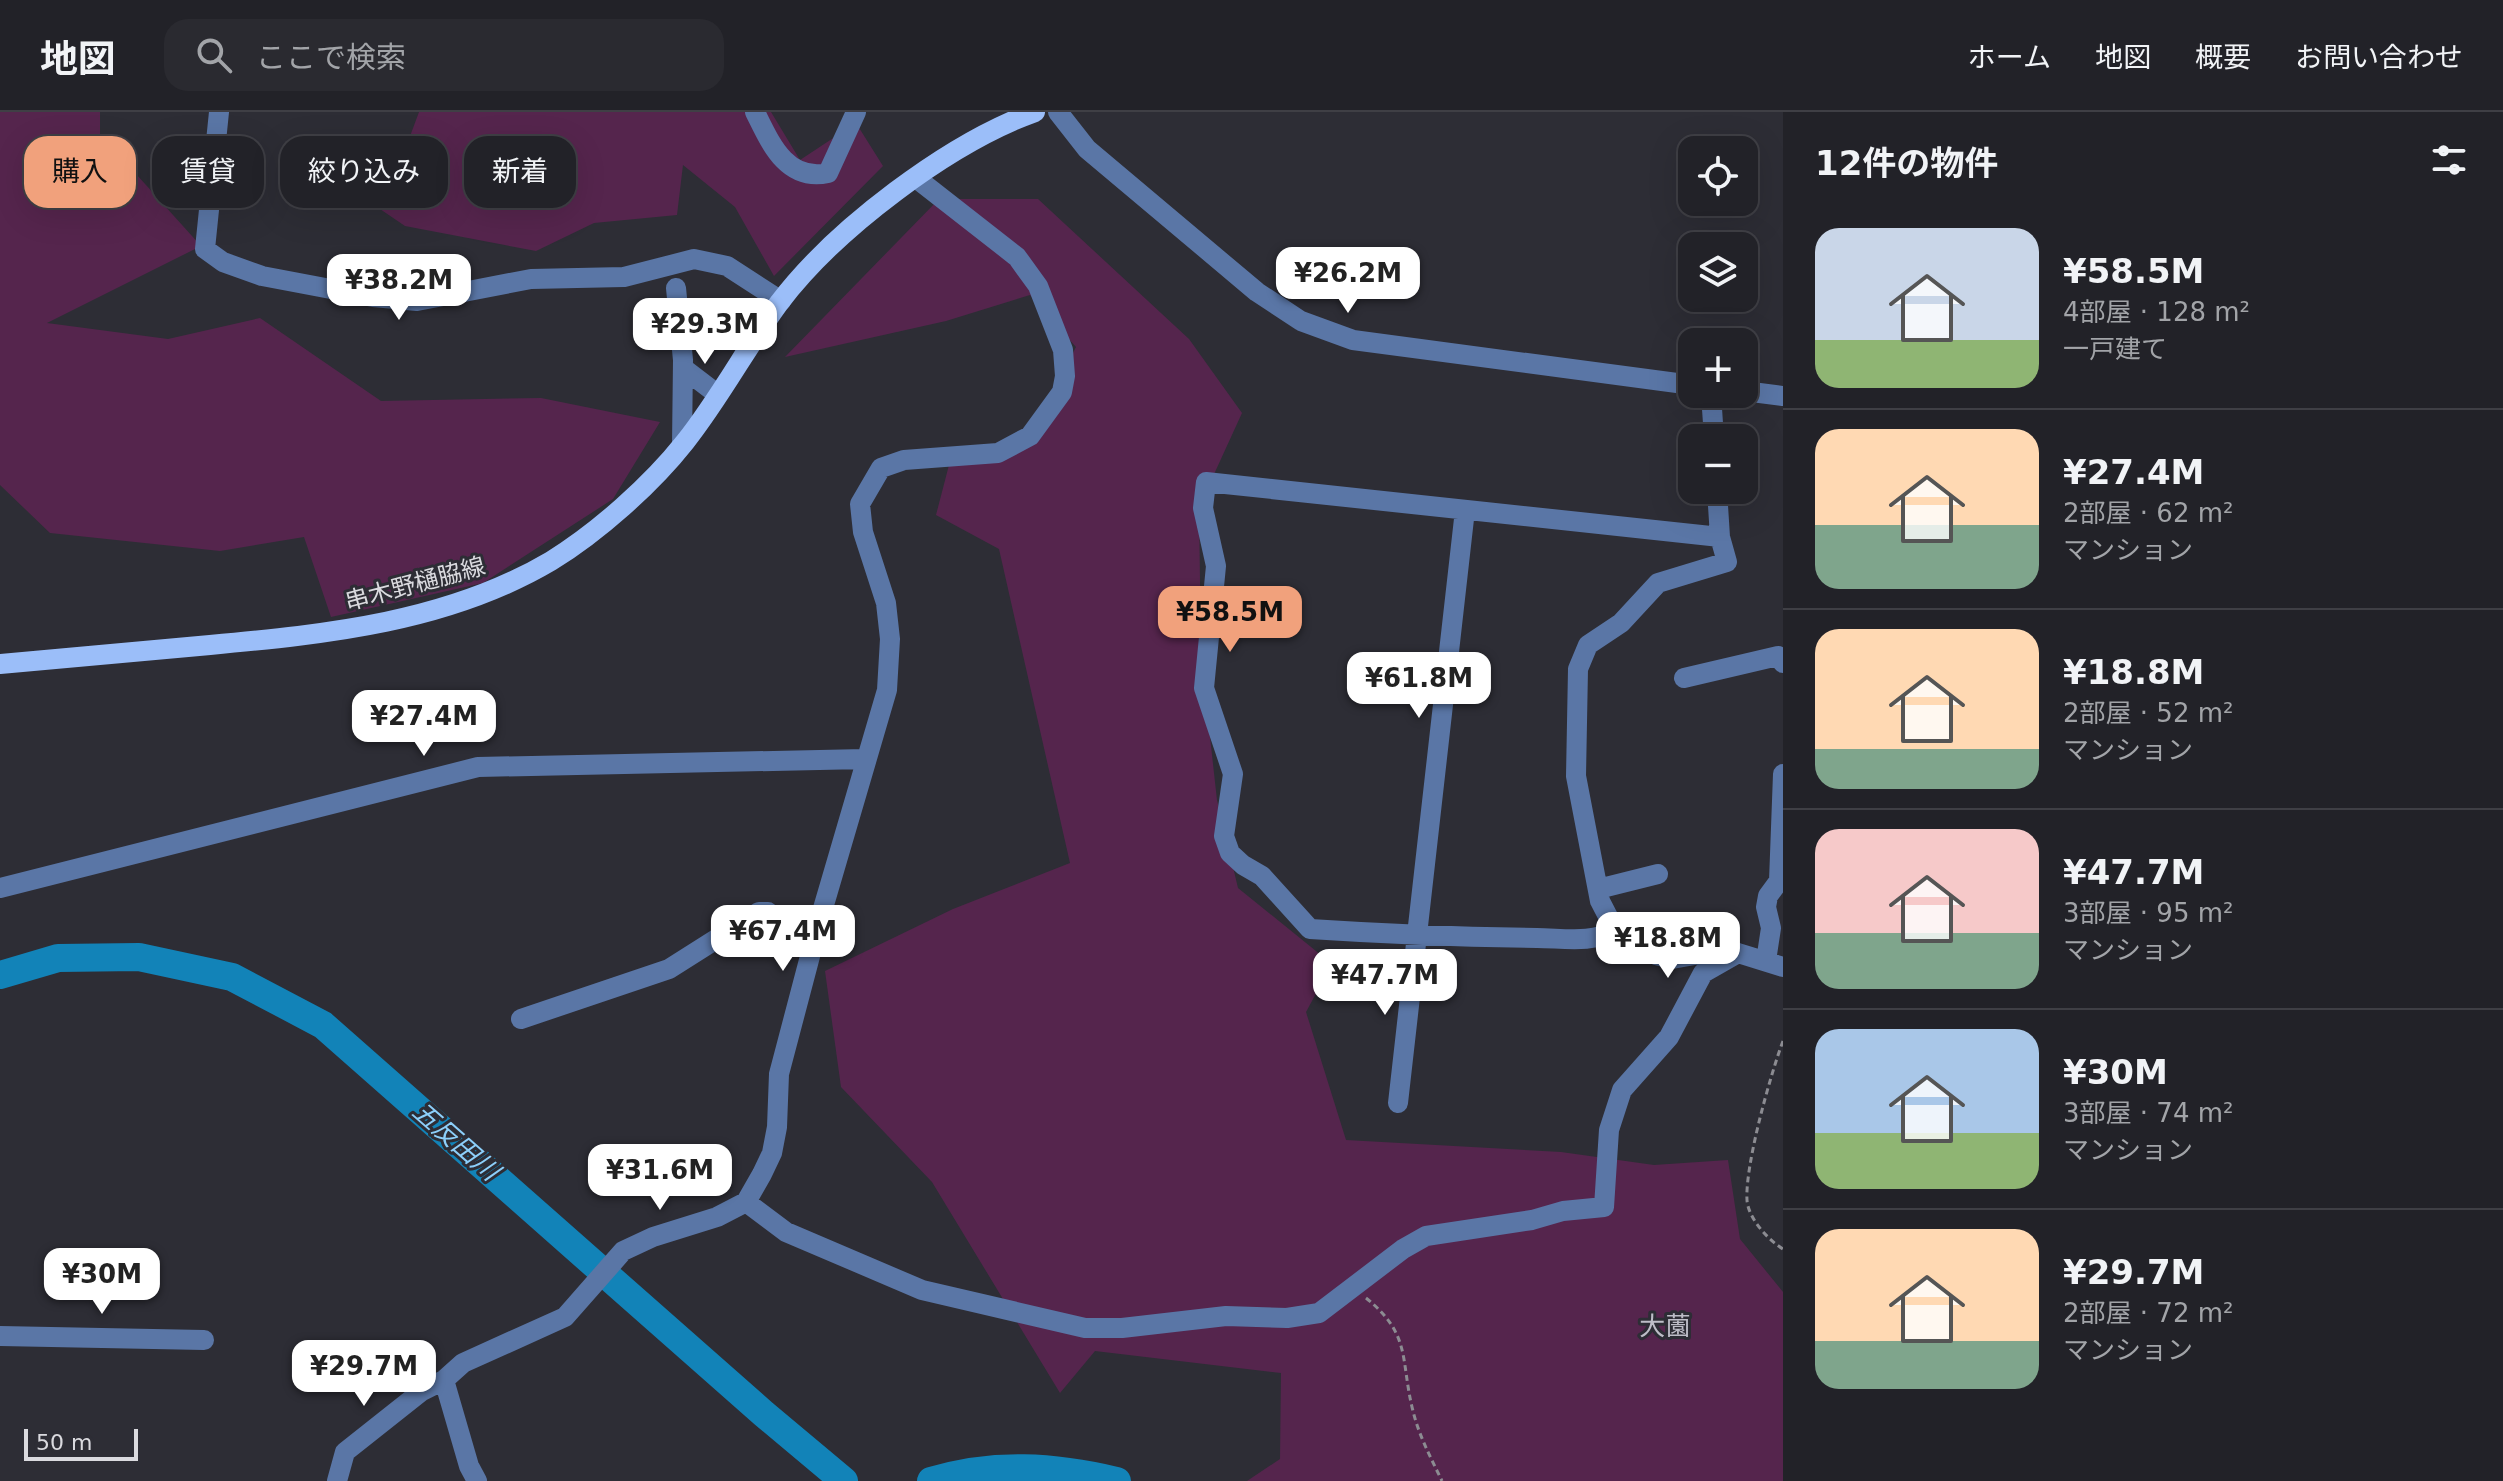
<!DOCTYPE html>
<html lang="ja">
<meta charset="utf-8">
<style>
body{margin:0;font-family:"DejaVu Sans","Noto Sans JP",sans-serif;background:#2a2a30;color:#f1f3f6;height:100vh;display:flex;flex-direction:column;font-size:30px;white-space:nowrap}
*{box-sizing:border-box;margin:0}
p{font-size:26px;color:#a2a4a8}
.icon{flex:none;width:44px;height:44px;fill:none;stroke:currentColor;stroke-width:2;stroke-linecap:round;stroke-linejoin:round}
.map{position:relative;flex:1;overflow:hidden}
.details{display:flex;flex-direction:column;background:#222228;width:720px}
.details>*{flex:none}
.hud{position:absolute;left:24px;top:24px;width:760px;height:72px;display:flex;gap:16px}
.tools{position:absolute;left:1678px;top:24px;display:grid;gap:16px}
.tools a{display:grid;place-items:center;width:80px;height:80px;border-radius:16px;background:#222228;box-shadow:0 8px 32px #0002,0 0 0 2px #3f3f45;font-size:40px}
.scale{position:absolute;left:24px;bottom:20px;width:114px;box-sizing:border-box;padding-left:8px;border:4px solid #dadadf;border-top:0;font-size:22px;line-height:28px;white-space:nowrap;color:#dadadf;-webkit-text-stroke:6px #2d2d35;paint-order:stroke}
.price{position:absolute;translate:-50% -68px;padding:0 18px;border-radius:16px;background:#fff;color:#222;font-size:26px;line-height:52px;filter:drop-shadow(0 2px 4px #0008)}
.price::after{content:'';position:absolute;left:50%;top:48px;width:24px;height:18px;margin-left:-12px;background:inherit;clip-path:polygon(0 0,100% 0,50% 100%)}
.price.selected{background:#f1a17c;color:#111}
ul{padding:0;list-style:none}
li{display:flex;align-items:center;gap:24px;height:200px;padding:0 32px}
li+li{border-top:2px solid #3f3f45}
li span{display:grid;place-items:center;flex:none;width:224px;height:160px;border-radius:24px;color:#555}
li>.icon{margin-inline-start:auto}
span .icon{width:96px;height:96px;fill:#fffc;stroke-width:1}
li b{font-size:34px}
h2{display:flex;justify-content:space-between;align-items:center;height:96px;padding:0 32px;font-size:34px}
.chip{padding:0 28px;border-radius:24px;background:#222228;box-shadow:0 8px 32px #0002,0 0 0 2px #3f3f45;font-size:28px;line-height:72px}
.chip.selected{background:#f1a17c;color:#111}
header{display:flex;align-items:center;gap:48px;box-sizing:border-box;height:112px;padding:0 40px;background:#222228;border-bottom:2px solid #3f3f45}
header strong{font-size:38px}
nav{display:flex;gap:44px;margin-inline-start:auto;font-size:28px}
.search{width:560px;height:72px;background:#2a2a30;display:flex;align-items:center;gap:20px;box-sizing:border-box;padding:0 28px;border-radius:24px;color:#a2a4a8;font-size:30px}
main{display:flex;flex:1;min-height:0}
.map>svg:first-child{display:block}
.green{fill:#55254d}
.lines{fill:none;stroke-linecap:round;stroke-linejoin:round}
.river{stroke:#1283b8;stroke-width:28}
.path{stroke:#8c8c92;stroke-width:3;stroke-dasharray:6 4;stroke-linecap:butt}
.minor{stroke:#5a76a6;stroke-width:20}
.major{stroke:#9bbef9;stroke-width:20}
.labels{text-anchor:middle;stroke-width:6;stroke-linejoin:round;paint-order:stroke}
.street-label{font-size:24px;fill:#dadadf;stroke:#2d2d35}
.water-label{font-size:26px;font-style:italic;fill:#8ccffa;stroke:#2d2d35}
.neighbourhood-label{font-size:26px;fill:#bdbdc7;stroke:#2d2d35}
</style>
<header>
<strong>地図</strong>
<div class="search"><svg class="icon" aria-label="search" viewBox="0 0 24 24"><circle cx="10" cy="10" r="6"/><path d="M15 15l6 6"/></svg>ここで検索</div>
<nav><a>ホーム</a><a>地図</a><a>概要</a><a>お問い合わせ</a></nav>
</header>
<main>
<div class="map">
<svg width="1783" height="1369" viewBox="0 0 1783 1369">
<rect width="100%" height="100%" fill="#2d2d35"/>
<!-- green -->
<path class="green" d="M0 0H100V22L201 134 47 211 168 227 260 206 381 289 541 286 660 310 613 387 483 471 331 505 304 425 220 439 50 421 0 373Z
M419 0H771L800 48 856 11 883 54 774 164 735 95 683 53 677 103 594 111 536 139 405 114 296 40 399 54Z
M939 87H1038L1189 227 1242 301 1199 395 1201 544 1217 688 1238 776 1332 852 1306 900 1346 1028 1561 1040 1654 1053 1728 1048 1740 1127 1783 1180V1369H1247L1280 1347 1281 1261 1095 1239 1060 1281 932 1070 841 975 825 859 953 797 1070 751 999 437 936 403 949 353 1034 317 1076 235 1030 183 946 209 785 245Z"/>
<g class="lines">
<!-- river -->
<path class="river" d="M0 863 58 846 139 845 232 865 323 913 764 1302 844 1369
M931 1369C994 1350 1054 1354 1117 1369"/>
<!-- path -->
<path class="path" d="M1783 929C1770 964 1745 1053 1747 1088 1748 1106 1768 1128 1783 1137
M1366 1186C1412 1223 1400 1248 1413 1299 1419 1324 1431 1346 1442 1369"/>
<!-- minor -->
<path class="minor" d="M219 0 205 137 223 150 262 164 373 185 417 189 531 167 624 165 694 147 727 154 781 189
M755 0C770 30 786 70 828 61L856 0
M1058 0 1087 37 1257 180 1301 209 1353 228 1692 273
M676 176 683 248 682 333
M683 256 717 282
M1744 279 1783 284
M1711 282 1714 326
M1717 378 1720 425 1727 450 1658 471 1621 511 1588 533 1578 557 1576 664 1600 789 1615 818 1639 830 1656 843 1672 847 1712 840 1738 841 1783 855
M1684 566 1778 544 1783 551
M0 776 478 655 865 647
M1598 777 1658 762
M1615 818C1593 832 1562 826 1537 826 1461 825 1386 822 1310 817L1262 764 1243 753 1230 741 1224 724 1233 662 1204 576 1216 454 1203 396 1206 370 1720 425
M1766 849 1771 816 1766 795 1768 784 1779 769 1783 662
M521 907 669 857 759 800H768L783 813 815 824
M1398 991 1465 398
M746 1090 786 1120 922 1178 1085 1216H1122L1226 1204 1287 1206 1319 1201 1403 1137 1426 1124 1532 1108 1563 1099 1604 1095 1609 1018 1622 978 1669 925 1703 861 1738 841
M0 1224 204 1228
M444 1268 469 1354 477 1369
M337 1369 345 1340 422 1279 444 1268 463 1251 565 1205 623 1139 653 1125 717 1105 746 1090 762 1062 772 1041 777 1015 779 962 819 810 887 578 890 527 886 491 863 420 860 392 881 356 904 348 998 341 1030 324 1062 280 1065 264 1063 238 1038 174 1017 145 916 66"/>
<!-- major -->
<path class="major" d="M0 552C70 545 140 539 210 533 328 522 448 510 551 449 598 420 651 373 685 330 720 286 746 236 779 191 835 117 949 31 1035 0"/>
</g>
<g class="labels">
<!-- street labels -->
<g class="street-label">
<text transform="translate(415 472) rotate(-15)" y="8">串木野樋脇線</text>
</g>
<!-- water labels -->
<g class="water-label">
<text transform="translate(456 1029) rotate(41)" y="9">五反田川</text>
</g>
<!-- neighbourhood labels -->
<g class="neighbourhood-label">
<text x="1665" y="1223">大薗</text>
</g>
</g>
</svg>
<div class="tools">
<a><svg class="icon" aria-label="locate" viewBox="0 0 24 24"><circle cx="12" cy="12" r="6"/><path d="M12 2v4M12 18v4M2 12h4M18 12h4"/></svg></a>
<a><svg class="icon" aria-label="layers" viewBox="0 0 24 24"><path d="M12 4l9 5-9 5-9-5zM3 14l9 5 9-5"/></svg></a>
<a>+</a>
<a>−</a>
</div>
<div class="scale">50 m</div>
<b class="price" style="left:1348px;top:203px">¥26.2M</b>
<b class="price" style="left:399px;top:210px">¥38.2M</b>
<b class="price" style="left:705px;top:254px">¥29.3M</b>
<b class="price selected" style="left:1230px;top:542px">¥58.5M</b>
<b class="price" style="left:1419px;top:608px">¥61.8M</b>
<b class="price" style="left:424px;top:646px">¥27.4M</b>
<b class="price" style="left:783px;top:861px">¥67.4M</b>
<b class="price" style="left:1668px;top:868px">¥18.8M</b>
<b class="price" style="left:1385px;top:905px">¥47.7M</b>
<b class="price" style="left:660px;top:1100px">¥31.6M</b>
<b class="price" style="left:102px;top:1204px">¥30M</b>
<b class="price" style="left:364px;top:1296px">¥29.7M</b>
<div class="hud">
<a class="chip selected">購入</a>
<a class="chip">賃貸</a>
<a class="chip">絞り込み</a>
<a class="chip">新着</a>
</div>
</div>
<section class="details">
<h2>12件の物件<svg class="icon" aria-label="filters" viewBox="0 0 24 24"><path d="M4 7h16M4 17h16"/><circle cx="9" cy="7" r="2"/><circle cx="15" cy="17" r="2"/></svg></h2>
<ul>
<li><span style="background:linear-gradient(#c9d6e8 70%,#8fb573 0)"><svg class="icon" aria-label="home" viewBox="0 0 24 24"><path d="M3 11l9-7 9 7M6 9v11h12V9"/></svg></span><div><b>¥58.5M</b><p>4部屋 · 128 m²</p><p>一戸建て</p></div></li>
<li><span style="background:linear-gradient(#ffd9b3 60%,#7fa58c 0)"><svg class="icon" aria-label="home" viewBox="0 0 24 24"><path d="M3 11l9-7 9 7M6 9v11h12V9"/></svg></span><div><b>¥27.4M</b><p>2部屋 · 62 m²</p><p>マンション</p></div></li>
<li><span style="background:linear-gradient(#ffd9b3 75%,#7fa58c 0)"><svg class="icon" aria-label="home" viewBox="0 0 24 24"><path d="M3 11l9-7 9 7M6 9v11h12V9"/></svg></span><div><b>¥18.8M</b><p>2部屋 · 52 m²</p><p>マンション</p></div></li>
<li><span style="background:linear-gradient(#f6c9c9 65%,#7fa58c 0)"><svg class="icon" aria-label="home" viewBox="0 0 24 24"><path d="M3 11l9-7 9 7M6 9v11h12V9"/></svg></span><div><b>¥47.7M</b><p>3部屋 · 95 m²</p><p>マンション</p></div></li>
<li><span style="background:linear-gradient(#a9c7e8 65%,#8fb573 0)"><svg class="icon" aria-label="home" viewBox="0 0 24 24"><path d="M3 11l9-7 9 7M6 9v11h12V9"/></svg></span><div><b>¥30M</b><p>3部屋 · 74 m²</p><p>マンション</p></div></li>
<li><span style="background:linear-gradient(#ffd9b3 70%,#7fa58c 0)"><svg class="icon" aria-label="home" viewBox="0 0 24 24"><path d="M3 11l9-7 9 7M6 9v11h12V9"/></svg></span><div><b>¥29.7M</b><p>2部屋 · 72 m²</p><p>マンション</p></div></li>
</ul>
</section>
</main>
